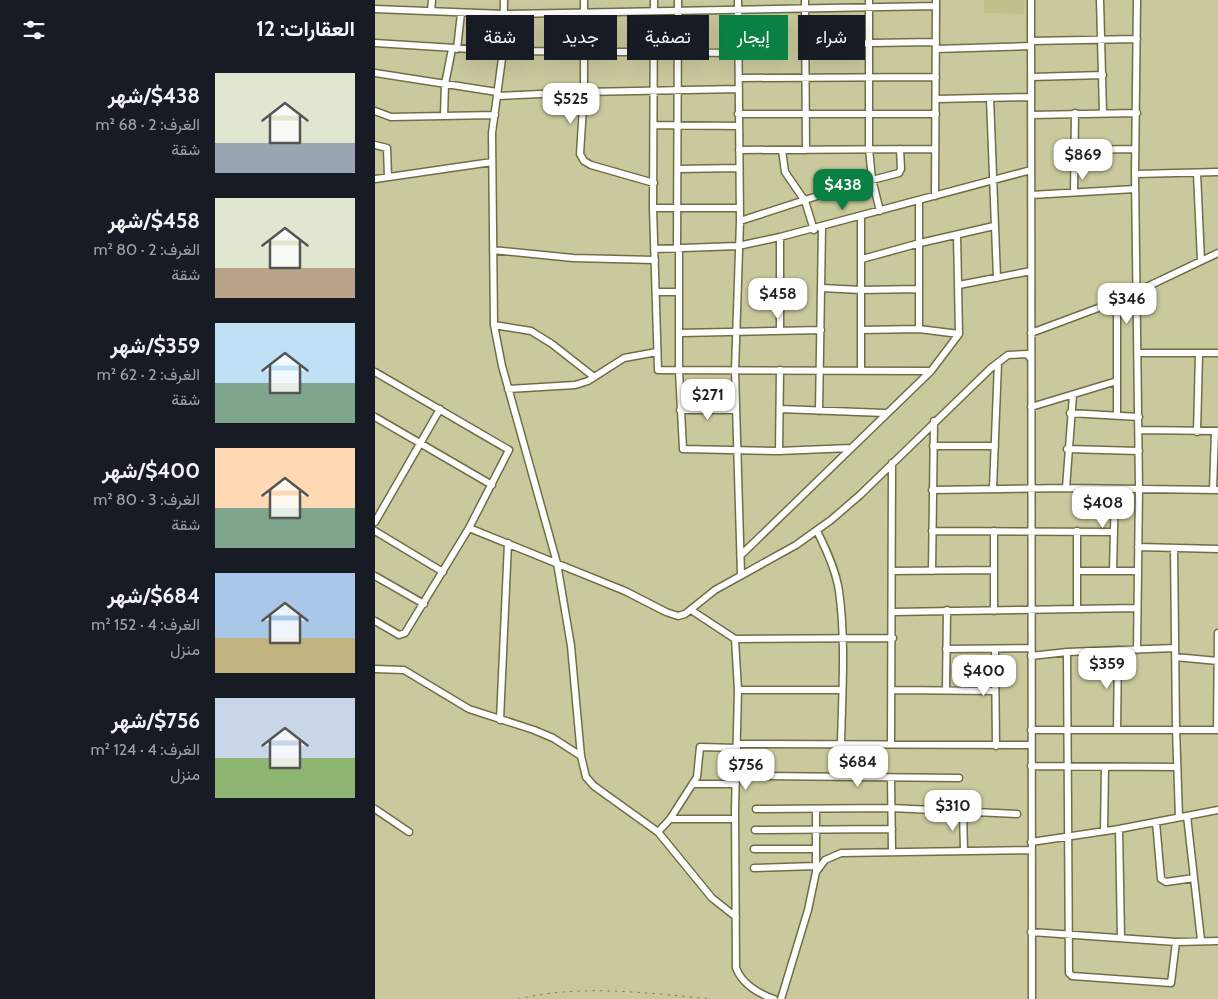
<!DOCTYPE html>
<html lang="ar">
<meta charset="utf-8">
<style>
body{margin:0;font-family:Cabin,Vazirmatn,sans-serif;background:#242831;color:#f1f3f6;direction:rtl;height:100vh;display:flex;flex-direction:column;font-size:19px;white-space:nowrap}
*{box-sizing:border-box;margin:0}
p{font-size:16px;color:#9ea1a6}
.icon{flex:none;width:28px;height:28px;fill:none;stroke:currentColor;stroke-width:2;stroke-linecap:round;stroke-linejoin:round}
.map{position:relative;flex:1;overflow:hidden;direction:ltr}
.drawer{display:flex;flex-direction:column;background:#171b24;width:375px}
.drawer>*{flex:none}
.hud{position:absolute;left:15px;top:15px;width:475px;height:45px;direction:rtl;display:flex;gap:10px}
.price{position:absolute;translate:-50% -42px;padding:0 11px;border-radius:10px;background:#fff;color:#222;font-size:16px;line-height:32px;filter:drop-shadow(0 1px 2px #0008)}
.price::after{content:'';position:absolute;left:50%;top:30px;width:15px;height:11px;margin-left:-8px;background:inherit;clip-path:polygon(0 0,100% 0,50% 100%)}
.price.selected{background:#0b8043;color:#fff}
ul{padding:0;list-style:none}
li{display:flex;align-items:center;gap:15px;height:125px;padding:0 20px}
li span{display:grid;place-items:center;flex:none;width:140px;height:100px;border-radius:0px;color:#555}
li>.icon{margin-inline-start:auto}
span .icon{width:60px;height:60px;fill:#fffc;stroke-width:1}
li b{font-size:21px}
h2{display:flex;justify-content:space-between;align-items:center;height:60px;padding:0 20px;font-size:21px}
.tag{padding:0 18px;border-radius:0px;background:#171b24;box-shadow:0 5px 20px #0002;font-size:18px;line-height:45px}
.tag.selected{background:#0b8043;color:#fff}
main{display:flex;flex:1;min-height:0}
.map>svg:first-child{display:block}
.built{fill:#c1c08d}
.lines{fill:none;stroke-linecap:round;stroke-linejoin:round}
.minor-casing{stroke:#706e46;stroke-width:9}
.minor{stroke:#fff;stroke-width:6}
.rail{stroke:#828262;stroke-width:1;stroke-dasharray:2.5 5;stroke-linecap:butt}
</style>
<main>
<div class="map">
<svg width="843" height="999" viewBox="0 0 843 999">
<rect width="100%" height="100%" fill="#cac99d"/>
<!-- built -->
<path class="built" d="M609 0H650L649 14 609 13Z"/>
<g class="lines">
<defs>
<path id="minor" d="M129 0 128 51 117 133 119 325 127 366 182 563 196 646 206 756 211 777 219 786 283 832 337 898 361 917
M209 0V92L205 154 209 161 216 165 279 183
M279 0 278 208 283 370 556 371
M363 0 365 221 360 371 366 575
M430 0 431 150
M494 0V149L497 179 505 211
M656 0 657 999
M725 0 728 113
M0 9 129 14 561 6
M56 11 57 0
M656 41 762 39
M0 43 128 51 363 53
M431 44 561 42
M82 49 86 13
M561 49 656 46
M0 73 122 92
M656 77 728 75
M364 78 561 77
M122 96 209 92 364 89
M615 98 622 278
M561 99 656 97
M0 111 16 117 120 115
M363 114H561
M656 115 762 113
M69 116 70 84 77 49
M280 125 363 126
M0 145 12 148 13 177
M364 150 560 149
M407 150 410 172 430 201 439 230
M700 150 760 149
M303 169 364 168
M822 173 826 261
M760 174 843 172
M0 179 117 162
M699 192 700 113
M656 195 760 189
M560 196 561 0
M544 200V329
M278 208H364
M365 221 470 187 524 173 526 169 525 149
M304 248V371L308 449 404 451 476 448
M279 249 363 246 405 237 656 170
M302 249 303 0
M118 250 198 258 280 260
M487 259 545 243 619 226
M584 285 656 271
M447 288 486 290 544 289
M282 292H304
M742 301V415
M119 325 156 331 177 344 219 377
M405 330V237
M486 330 544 329 584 334
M305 333 446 330
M656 333 742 301 843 253
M764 353H843
M486 371V217
M0 372 134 450 94 528 30 633 24 635 0 621
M133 389 200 385 213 381 249 358 282 352
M656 407 742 381
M405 409 510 413
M305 410H360
M444 411 447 228
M695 413 764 417
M0 417 117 485
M764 430 843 431
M822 432 824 354
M558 446H620
M692 449 764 451
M404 451 405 370
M618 488 623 363
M691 488 698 395
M557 490 691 488 843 490
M838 490 840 431
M0 522 65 409
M94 528 250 591 291 612 303 616 310 614 340 590 421 545 456 520 485 495 616 368 633 355 652 354 656 359
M0 531 68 572
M442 531C451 549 461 570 464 591 471 641 467 694 466 744
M557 531 739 532
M702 531V608
M763 547 843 549
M799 548 801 728 804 817
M366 555 556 371 584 334 582 235
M518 571 618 570
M557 571 559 421
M702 571H762
M738 571 740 489
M0 576 49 604
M316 610 360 639 363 690 360 810 361 968C367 984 384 994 399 999
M619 611V531
M517 612 762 608
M360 639 518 638
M571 649 656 648
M620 649 621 746
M762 650 764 489 760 174 762 0
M692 652 694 973 697 976 796 983 801 942
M656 656 692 652 800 648
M800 657 843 661
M0 669 29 670 94 709 159 730 178 738 206 756
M571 689 572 610
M363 690H467
M518 690 620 691
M125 720 133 543
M656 730H843
M742 730 743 650
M842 730 843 633
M516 743 517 463
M362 744 656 745
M656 766 802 767
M381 776 584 778
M516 778 517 851
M318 784H361
M0 809 34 832
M381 809 516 808 642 814
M588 813 589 850
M812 816 826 940
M295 819H360
M781 822 786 879 791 882 819 878
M744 829 746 938
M380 830 517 829
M729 831 730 767
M283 832 295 819 322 777 325 747 362 748
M656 842 744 829 843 810
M379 849H441
M379 868 441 866
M441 872V809
M656 932 801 942 843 941
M406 999 433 910 441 872 450 860 466 853 656 850"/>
</defs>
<!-- minor casing -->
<use href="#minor" class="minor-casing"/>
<!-- minor -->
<use href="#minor" class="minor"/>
<!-- rail -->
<path class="rail" d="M143 999C206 984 273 993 336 999"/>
</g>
</svg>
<b class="price" style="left:196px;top:125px">$525</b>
<b class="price" style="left:708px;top:181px">$869</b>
<b class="price selected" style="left:468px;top:211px">$438</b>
<b class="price" style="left:403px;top:320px">$458</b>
<b class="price" style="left:752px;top:325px">$346</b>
<b class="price" style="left:333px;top:421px">$271</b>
<b class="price" style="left:728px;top:529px">$408</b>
<b class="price" style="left:732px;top:690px">$359</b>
<b class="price" style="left:609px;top:697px">$400</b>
<b class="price" style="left:483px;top:788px">$684</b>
<b class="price" style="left:371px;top:791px">$756</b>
<b class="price" style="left:578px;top:832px">$310</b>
<div class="hud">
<a class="tag">شراء</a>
<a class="tag selected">إيجار</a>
<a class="tag">تصفية</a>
<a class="tag">جديد</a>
<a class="tag">شقة</a>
</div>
</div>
<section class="drawer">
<h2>العقارات: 12<svg class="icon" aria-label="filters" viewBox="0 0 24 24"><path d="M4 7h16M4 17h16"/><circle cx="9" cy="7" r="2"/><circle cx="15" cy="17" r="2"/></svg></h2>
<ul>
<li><span style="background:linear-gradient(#dfe7d0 70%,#9aa5b1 0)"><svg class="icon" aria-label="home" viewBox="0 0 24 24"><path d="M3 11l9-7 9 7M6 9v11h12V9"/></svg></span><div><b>$438/شهر</b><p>الغرف: 2 · 68 m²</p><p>شقة</p></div></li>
<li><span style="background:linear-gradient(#dfe7d0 70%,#b9a48a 0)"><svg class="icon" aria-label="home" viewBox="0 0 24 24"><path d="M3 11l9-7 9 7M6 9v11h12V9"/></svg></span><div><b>$458/شهر</b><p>الغرف: 2 · 80 m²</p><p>شقة</p></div></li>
<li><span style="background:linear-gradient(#bfe0f5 60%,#7fa58c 0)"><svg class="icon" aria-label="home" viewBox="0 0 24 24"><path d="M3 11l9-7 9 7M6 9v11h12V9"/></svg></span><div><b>$359/شهر</b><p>الغرف: 2 · 62 m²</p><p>شقة</p></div></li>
<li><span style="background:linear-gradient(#ffd9b3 60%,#7fa58c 0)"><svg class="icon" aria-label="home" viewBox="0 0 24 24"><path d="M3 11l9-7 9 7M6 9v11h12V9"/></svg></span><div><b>$400/شهر</b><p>الغرف: 3 · 80 m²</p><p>شقة</p></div></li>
<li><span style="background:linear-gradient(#a9c7e8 65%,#c2b280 0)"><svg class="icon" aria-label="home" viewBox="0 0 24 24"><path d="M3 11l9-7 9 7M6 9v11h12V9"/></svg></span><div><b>$684/شهر</b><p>الغرف: 4 · 152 m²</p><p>منزل</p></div></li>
<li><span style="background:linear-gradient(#c9d6e8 60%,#8fb573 0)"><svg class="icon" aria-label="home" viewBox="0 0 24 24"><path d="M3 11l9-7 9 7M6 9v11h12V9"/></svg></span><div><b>$756/شهر</b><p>الغرف: 4 · 124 m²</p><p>منزل</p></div></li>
</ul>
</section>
</main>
